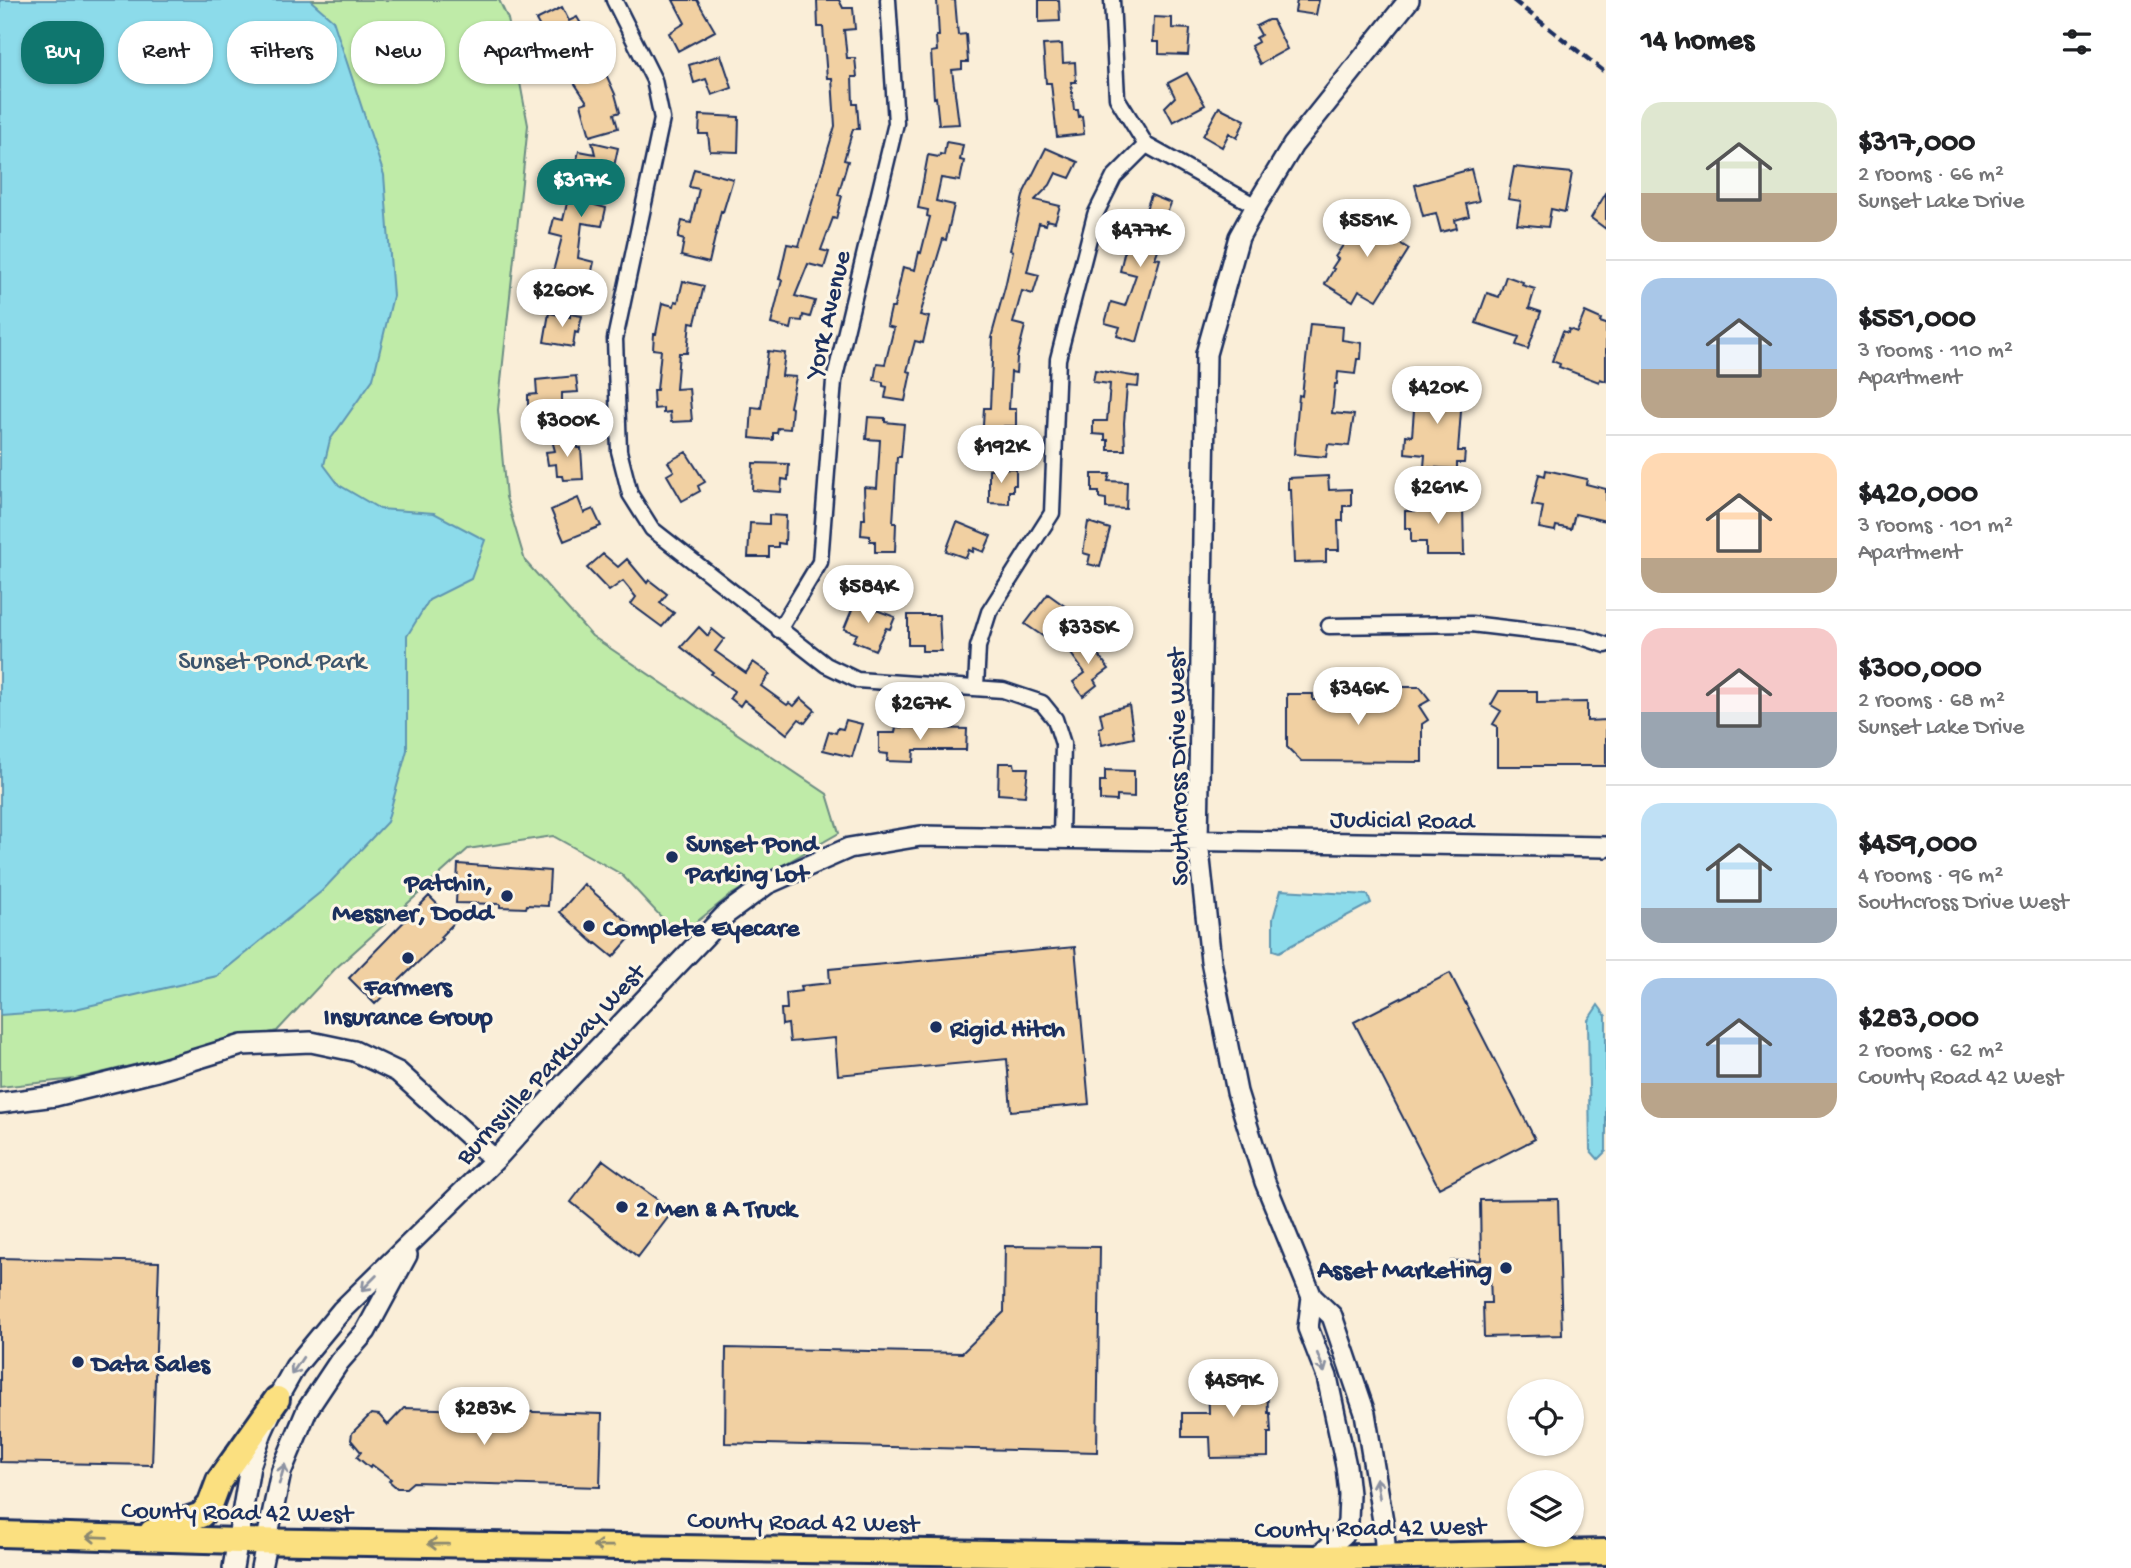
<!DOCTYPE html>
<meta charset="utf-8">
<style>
body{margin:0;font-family:"Gochi Hand",sans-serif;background:#f2f2f2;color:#202124;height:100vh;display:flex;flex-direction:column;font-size:26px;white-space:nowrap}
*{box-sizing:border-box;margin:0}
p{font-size:23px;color:#757577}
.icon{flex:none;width:38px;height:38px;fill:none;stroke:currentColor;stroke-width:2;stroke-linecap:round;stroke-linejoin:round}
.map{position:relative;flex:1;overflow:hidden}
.panel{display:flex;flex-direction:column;background:#fff;width:525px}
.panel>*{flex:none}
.banner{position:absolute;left:21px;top:21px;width:665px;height:63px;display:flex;gap:14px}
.controls{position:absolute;left:1507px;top:1379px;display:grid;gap:14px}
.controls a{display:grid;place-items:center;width:77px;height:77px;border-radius:50%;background:#fff;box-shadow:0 2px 5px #0004;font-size:35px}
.price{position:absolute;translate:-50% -60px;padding:0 16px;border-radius:24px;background:#fff;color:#222;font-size:23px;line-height:46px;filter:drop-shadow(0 2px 4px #0008)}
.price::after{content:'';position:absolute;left:50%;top:42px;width:21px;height:16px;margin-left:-10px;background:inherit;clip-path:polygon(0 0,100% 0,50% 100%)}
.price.active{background:#0f766e;color:#fff}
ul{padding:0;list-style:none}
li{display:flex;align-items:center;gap:21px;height:175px;padding:0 35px}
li+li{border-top:2px solid #e0e0e0}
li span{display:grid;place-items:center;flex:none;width:196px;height:140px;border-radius:21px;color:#555}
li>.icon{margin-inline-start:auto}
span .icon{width:84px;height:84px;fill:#fffc;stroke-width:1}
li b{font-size:30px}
h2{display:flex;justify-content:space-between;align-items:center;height:84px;padding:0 35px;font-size:30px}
.pill{padding:0 24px;border-radius:28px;background:#fff;box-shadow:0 2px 5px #0004;font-size:24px;line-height:63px}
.pill.active{background:#0f766e;color:#fff}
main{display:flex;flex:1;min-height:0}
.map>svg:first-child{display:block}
.green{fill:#bfeba8;stroke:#6d8d83;stroke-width:2}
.water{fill:#8cdbea;stroke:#5f96b2;stroke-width:2}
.building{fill:#f1d0a2;stroke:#1b2f5e;stroke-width:2}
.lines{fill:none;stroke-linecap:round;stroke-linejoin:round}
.street-casing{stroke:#1b2f5e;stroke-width:19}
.secondary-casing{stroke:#1b2f5e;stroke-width:24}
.highway-casing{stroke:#1b2f5e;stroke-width:30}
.street{stroke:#fcf5e5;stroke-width:14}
.secondary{stroke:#fcf5e5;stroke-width:19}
.highway{stroke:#fbe080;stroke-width:24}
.rail{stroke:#1b2f5e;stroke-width:4.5;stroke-dasharray:10 5;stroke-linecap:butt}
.oneway{stroke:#8c92a2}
.oneway2{stroke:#8b886f}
.poi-dot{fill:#1b2f5e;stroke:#fcf5e5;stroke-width:2.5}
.labels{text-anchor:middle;stroke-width:6;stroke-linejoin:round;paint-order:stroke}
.street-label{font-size:26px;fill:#1b2f5e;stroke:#fcf5e5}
.park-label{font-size:26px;fill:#3c556d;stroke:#fcf5e5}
.poi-label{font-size:26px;font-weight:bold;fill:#1b2f5e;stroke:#fcf5e5;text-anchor:start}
</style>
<main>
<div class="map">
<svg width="1606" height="1568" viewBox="0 0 1606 1568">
<rect width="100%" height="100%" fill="#faeed8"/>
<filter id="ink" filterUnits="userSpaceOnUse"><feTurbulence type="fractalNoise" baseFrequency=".0143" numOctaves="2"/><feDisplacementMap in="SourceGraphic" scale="14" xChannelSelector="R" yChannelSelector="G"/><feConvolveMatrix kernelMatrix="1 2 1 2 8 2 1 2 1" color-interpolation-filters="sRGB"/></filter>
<g filter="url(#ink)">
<!-- green -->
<path class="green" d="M0 0H499L508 19 528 125 498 410 506 497 525 561 592 636 827 794 839 833 729 896 679 936 621 874 553 836 468 849 335 969 277 1031 75 1079 0 1087Z"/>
<!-- water -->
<path class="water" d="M0 0H310L333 20 384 175 393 296 373 379 330 440 324 465 339 485 380 509 434 513 485 540 471 579 429 600 407 636V750L387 822 322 891 217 976 71 1010 0 1015Z
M1281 890 1368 895 1371 903 1279 952 1273 950V919Z
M1598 1005 1606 1016V1151L1598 1159 1590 1150 1588 1020Z"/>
<!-- building -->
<path class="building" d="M673 0H697L715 31 678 51 669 33 685 23Z
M817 0H839L843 8H853L855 29 844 30 847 58H855L857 77H852L853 104H857L859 129H853L844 160 848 161 838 195 842 196 836 219 833 218 821 250 829 252 824 268 808 264 795 296 815 301 810 317 803 315 802 321 793 320 791 329 771 324 782 280 779 279 783 262 787 244 799 246 835 126 832 78H827L823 27H818Z
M937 0H955L958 35 966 34 968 62H962V69L952 70 959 124 939 125 936 97 934 98 931 52 937 51 936 36H939Z
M1039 0H1059L1060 21 1039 22Z
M1297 0H1319L1316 15 1295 12Z
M562 7 569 21 577 17 587 34 581 37 596 61 599 59 615 94 620 112 614 114 618 128 590 136 581 104 587 102 553 51 536 20Z
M1154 17 1172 18V28L1190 29 1188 55 1159 54V42H1153Z
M1268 20H1273L1287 49 1260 64 1251 46 1258 42 1256 38 1261 35 1256 26Z
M1062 44 1063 63 1075 62 1076 82H1071L1074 110H1078L1079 117 1082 116 1084 134 1057 137 1051 83H1046L1043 45Z
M721 55 732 88 712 95 706 79 694 83 689 65Z
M1187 73 1205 105 1173 122 1165 107 1175 97 1168 83Z
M1219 107 1245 120 1237 138 1229 133 1222 147 1203 136Z
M700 115 739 117 738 152 710 151 708 134H699Z
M592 142 618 148 613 171 603 169 595 205 606 208 602 226 582 223 578 258 594 262 590 280 583 278 576 293 549 287 562 237 550 234 554 218 563 220 568 199 573 200 581 164 576 163 579 151 595 154Z
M946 142 963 145 960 160 964 161 960 181 941 178 936 201 954 205 946 240 943 239 920 315 929 317 923 343 915 341 907 371 911 372 905 401 885 398 887 387 883 386V382L874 380 877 363 885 364 894 328 887 326 891 308H894L903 267 915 270 919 252 921 253 930 217 927 216 928 210 918 208 928 155 939 157 940 154 944 155Z
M1046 148 1078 162 1070 178 1056 173 1050 185 1035 200 1060 206 1055 222 1047 220 1046 225 1039 223 1027 272 1039 275 1033 294 1022 291 1013 323 1025 326 1017 358 1016 373 1011 372 1009 409H1016V426H1004L1002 441H982L984 408H990L993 338H991L1005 287 1013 251 1010 250 1024 192Z
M1514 167 1572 173 1565 212 1551 209 1548 227 1517 224 1521 201 1508 199Z
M694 169 733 179 723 212 721 211 709 263 681 256 684 240 678 238 682 221 691 223 699 189 689 187Z
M1471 169 1479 201 1466 204 1469 216 1455 220 1457 228 1441 232 1436 213 1423 216 1415 185Z
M1606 193V229L1591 218Z
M1151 195 1171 203 1162 226 1166 228 1155 258 1160 259 1137 342 1117 336 1120 327 1105 323 1111 302 1125 306 1136 275 1120 271 1128 236 1136 216 1143 218Z
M1368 209 1396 226 1390 237 1409 249 1377 300 1359 290 1353 301 1325 284 1334 269 1332 268 1338 259 1335 257Z
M1506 276 1523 282 1522 285 1535 289 1529 308 1541 312 1528 349 1516 345 1519 337 1476 323 1487 293 1499 297Z
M683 281 704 286 695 323 690 322 687 353H679L676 389 689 388 692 421 671 422 670 412 663 413V408L654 409 653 390H657L661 350 653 349 654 334H656L662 303 674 306 675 301 678 302Z
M1585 312 1601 319 1600 322 1606 324V381L1600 379 1599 382 1559 367 1560 364 1552 361 1563 331 1568 333 1569 329 1577 332Z
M549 313 570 317V314L582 316 578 333 575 332 573 347 544 342Z
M1310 324 1343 327 1342 340 1362 343 1361 359H1357L1355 374 1338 372 1337 384H1335L1332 413 1354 415 1349 446 1328 444 1326 457 1294 454 1299 395 1302 396Z
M768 351 785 353 782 376 796 377 790 407 792 408 790 429 778 428 777 433H773V440L750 438 752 407 761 408Z
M1095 370 1139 377 1138 387 1127 386 1124 423 1125 450H1108V440H1105V435L1093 434V421H1107L1110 384 1093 382Z
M576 376 578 392 562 393V403H559L560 414 528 417V395L537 394 536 380Z
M1431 381 1463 384 1458 451H1465L1464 463H1457V469L1424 467 1425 455 1405 453 1406 435 1412 436 1414 410 1409 409 1410 392 1430 393Z
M868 417 885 418V422L904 424 901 457H897L893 523H896L895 552H875V541H870V536L861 535 862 519H865L864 487 877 488 880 440 866 439Z
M577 438 578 448H581L583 479 564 480 563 476H557L556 464 548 465 546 452 555 451 552 440Z
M686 452 705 482 698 486 700 491 682 501 667 475 674 471 668 462Z
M753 463 789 464 788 480 782 479 781 492 752 490Z
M1016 468V485H1013V491H1009V504L989 503V469Z
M1546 470 1587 479 1586 484 1606 489V521L1575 514 1571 529 1556 526 1555 531 1539 528 1543 507 1532 505 1539 474 1545 476Z
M1092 474H1110L1108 481 1127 482 1126 509 1106 508V499L1099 498V492H1092Z
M1328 476 1329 490 1351 489V506H1343V521H1338L1339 550H1326V562L1294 563 1291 489H1288V478Z
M1457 497V505H1463L1464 555H1426V542H1411V528H1405V511H1424V498Z
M578 498 584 513 593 509 601 526 564 541 551 510Z
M769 515 786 516 785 544 778 543V547H769V557H748L750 523 769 524Z
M957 522 991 536 984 552 974 548 973 552 969 550 966 558 946 551Z
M1088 522 1110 529 1100 567 1088 564 1090 555 1083 553Z
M603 554 618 567 627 559 647 583 649 580 667 594 660 603 674 613 662 627 631 604 636 597 623 581 609 591 587 568Z
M1048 594 1066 607 1044 637 1025 624Z
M855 602 895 617 890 629 886 628 875 650 853 641 857 634 844 629Z
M908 615H939L941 651H922V645H908Z
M699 627 708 636 712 629 724 639 715 651 746 673 753 662 770 674 761 686 787 705 789 703 794 706 801 698 815 710 805 723 799 719 787 734 744 700 740 706 730 698 734 691 711 674 713 672 681 647Z
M1086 638 1109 669 1094 680 1097 685 1083 696 1073 682 1085 673 1069 651Z
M1362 687H1420L1430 700 1419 706 1428 720 1422 724V762L1301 761 1287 747V694H1313V700L1362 701Z
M1499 691H1537V703L1587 702V721L1606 720V766H1497V726L1493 724 1501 711 1491 705Z
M1129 705 1134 738 1102 745 1099 728 1103 727 1100 713Z
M846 720 862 724 852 757 823 750 829 731 836 733 838 728 843 729Z
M896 727 967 729 966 750H914L913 762 887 761 888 754 879 753V733H895Z
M999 763H1014L1015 768H1028L1025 796 998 794Z
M1105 770 1134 771V797L1117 796V801L1100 800V781H1105Z
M458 864 550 871 548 906 527 905 526 908 500 907V904L456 903Z
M584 884 637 930 613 957 596 943 595 944 560 912Z
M429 896 455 922 440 937 442 939 375 1004 349 978Z
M1075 947 1089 1104 1011 1111 1007 1059 838 1075 835 1038 790 1042 788 1024 782 1025 781 1009H787L786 993 802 991 801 986 830 983 829 969Z
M1450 973 1535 1139 1439 1188 1354 1022Z
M603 1160 673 1211 638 1257 571 1202Z
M1558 1199 1562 1335 1484 1337 1483 1303H1491L1490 1274 1452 1275 1451 1261 1481 1260 1480 1200Z
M1005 1246 1100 1247 1097 1452 725 1443 726 1348 962 1353 1004 1312Z
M0 1258 159 1262 152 1465 0 1462Z
M1267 1379 1268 1413H1270L1271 1433H1268V1457L1211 1458 1210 1437H1182V1413H1209L1208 1380Z
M404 1408 602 1414 600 1487 413 1482 406 1488H397L389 1481 391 1479 372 1465 370 1468 357 1457 361 1452 351 1440 352 1433 371 1414 379 1415 388 1425Z"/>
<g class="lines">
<defs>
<path id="street" d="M614 0 654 80 662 119 615 339 619 451 630 494 652 529 826 665 857 680 1003 690 1042 703 1055 719 1063 744 1061 837
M1112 0 1117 98 1146 145 1256 206
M1329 626 1471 624 1582 637 1606 645
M779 630 820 562 834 381 896 123 888 0
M976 687 978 647 989 612 1052 513 1058 359 1095 215 1114 177 1146 145"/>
<path id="secondary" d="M0 1103 55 1096 157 1071 242 1045 311 1042 354 1051 398 1072 495 1160
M1312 1297 1308 1328 1327 1377 1346 1466 1349 1494 1348 1522 1343 1535 1316 1558
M1386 1556 1383 1521 1365 1413 1332 1316 1312 1297 1265 1182 1237 1092 1211 961 1198 841 1206 354 1239 237 1256 206 1293 145 1409 0
M233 1568 250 1466 262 1432 277 1399 295 1367 342 1310 495 1160 565 1083 726 914 767 884 849 848 921 836 1606 847
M261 1568 281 1472 307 1410 339 1362 366 1331 407 1255"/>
<path id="highway" d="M152 1532 201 1515 210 1505 219 1481 277 1399
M0 1534 239 1541 1316 1558 1606 1552"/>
</defs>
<!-- street casing -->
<use href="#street" class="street-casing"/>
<!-- secondary casing -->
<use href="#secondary" class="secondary-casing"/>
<!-- highway casing -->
<use href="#highway" class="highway-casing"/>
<!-- street -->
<use href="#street" class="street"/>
<!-- secondary -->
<use href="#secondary" class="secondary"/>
<!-- highway -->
<use href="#highway" class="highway"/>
<!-- rail -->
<path class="rail" d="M1513 0 1606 73"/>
</g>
<!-- one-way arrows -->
<defs><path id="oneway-shaft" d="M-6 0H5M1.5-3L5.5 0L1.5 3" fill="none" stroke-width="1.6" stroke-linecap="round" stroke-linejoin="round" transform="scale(1.75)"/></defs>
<g class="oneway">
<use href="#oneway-shaft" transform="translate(369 1283) rotate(135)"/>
<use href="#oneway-shaft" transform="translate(1321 1363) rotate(69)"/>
<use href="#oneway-shaft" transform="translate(297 1366) rotate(124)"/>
<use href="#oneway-shaft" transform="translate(282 1474) rotate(-74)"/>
<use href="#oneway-shaft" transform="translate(1378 1488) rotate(-99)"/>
</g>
<g class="oneway2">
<use href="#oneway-shaft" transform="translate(97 1537) rotate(-178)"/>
<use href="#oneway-shaft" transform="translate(438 1544) rotate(-179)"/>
<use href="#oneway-shaft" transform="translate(603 1546) rotate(-179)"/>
</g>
</g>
<!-- markers -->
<g class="poi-dot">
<circle cx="672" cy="857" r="7"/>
<circle cx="507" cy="896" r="7"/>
<circle cx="589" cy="926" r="7"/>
<circle cx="408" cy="958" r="7"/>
<circle cx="936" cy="1027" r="7"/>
<circle cx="622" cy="1207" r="7"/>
<circle cx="1506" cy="1268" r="7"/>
<circle cx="78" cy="1362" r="7"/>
</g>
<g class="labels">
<!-- street labels -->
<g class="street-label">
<text transform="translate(826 314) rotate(-77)" y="9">York Avenue</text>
<text transform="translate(1176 767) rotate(-91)" y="9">Southcross Drive West</text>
<text transform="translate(1402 818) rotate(1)" y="9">Judicial Road</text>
<text transform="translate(549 1063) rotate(-47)" y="9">Burnsville Parkway West</text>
<text transform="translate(237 1510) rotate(1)" y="9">County Road 42 West</text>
<text transform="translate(803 1520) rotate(1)" y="9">County Road 42 West</text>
<text transform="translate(1370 1526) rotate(-1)" y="9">County Road 42 West</text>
</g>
<!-- park labels -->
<g class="park-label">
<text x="272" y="668">Sunset Pond Park</text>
</g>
<!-- poi labels -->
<g class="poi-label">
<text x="686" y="851">Sunset Pond<tspan x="686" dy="30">Parking Lot</tspan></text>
<text x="493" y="890" text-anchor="end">Patchin,<tspan x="493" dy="30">Messner, Dodd</tspan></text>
<text x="603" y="935">Complete Eyecare</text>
<text x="408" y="994" text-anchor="middle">Farmers<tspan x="408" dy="30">Insurance Group</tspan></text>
<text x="950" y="1036">Rigid Hitch</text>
<text x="636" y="1216">2 Men &amp; A Truck</text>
<text x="1492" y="1277" text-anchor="end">Asset Marketing</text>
<text x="92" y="1371">Data Sales</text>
</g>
</g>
</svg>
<div class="controls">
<a><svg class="icon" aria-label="locate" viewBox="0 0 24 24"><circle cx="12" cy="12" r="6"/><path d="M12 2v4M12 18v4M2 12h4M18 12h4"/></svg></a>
<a><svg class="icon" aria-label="layers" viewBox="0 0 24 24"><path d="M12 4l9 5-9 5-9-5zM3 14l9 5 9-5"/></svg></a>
</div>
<b class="price active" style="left:581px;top:219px">$317K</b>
<b class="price" style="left:1367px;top:259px">$551K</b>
<b class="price" style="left:1140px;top:269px">$477K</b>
<b class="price" style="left:562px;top:329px">$260K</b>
<b class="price" style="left:1437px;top:426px">$420K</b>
<b class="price" style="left:567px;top:459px">$300K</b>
<b class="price" style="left:1001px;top:485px">$192K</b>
<b class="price" style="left:1438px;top:526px">$261K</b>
<b class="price" style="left:868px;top:625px">$584K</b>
<b class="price" style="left:1088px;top:666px">$335K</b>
<b class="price" style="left:1358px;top:727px">$346K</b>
<b class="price" style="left:920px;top:742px">$267K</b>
<b class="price" style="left:1233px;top:1419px">$459K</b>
<b class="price" style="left:484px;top:1447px">$283K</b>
<div class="banner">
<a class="pill active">Buy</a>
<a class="pill">Rent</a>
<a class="pill">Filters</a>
<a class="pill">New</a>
<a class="pill">Apartment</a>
</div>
</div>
<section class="panel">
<h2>14 homes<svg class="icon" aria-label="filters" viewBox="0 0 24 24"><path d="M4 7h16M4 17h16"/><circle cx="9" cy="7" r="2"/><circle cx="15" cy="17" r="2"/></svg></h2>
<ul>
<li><span style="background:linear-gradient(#dfe7d0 65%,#b9a48a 0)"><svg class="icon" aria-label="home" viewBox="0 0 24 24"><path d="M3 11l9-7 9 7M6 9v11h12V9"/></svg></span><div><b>$317,000</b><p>2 rooms · 66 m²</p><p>Sunset Lake Drive</p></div></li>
<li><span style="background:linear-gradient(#a9c7e8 65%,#b9a48a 0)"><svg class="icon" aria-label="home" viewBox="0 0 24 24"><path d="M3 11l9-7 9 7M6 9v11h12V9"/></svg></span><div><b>$551,000</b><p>3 rooms · 110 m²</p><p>Apartment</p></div></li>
<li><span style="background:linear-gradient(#ffd9b3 75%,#b9a48a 0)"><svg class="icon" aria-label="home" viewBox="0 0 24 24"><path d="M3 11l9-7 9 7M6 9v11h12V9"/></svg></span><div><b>$420,000</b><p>3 rooms · 101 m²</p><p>Apartment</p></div></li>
<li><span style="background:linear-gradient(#f6c9c9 60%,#9aa5b1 0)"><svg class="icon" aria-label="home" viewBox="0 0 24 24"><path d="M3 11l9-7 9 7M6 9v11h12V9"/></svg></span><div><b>$300,000</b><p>2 rooms · 68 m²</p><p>Sunset Lake Drive</p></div></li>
<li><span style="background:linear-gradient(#bfe0f5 75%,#9aa5b1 0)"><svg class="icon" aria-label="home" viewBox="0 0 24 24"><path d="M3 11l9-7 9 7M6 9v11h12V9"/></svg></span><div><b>$459,000</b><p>4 rooms · 96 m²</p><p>Southcross Drive West</p></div></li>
<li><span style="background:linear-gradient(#a9c7e8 75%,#b9a48a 0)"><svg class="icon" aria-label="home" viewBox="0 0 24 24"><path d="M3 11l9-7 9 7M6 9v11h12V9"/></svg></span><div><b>$283,000</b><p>2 rooms · 62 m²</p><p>County Road 42 West</p></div></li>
</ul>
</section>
</main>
